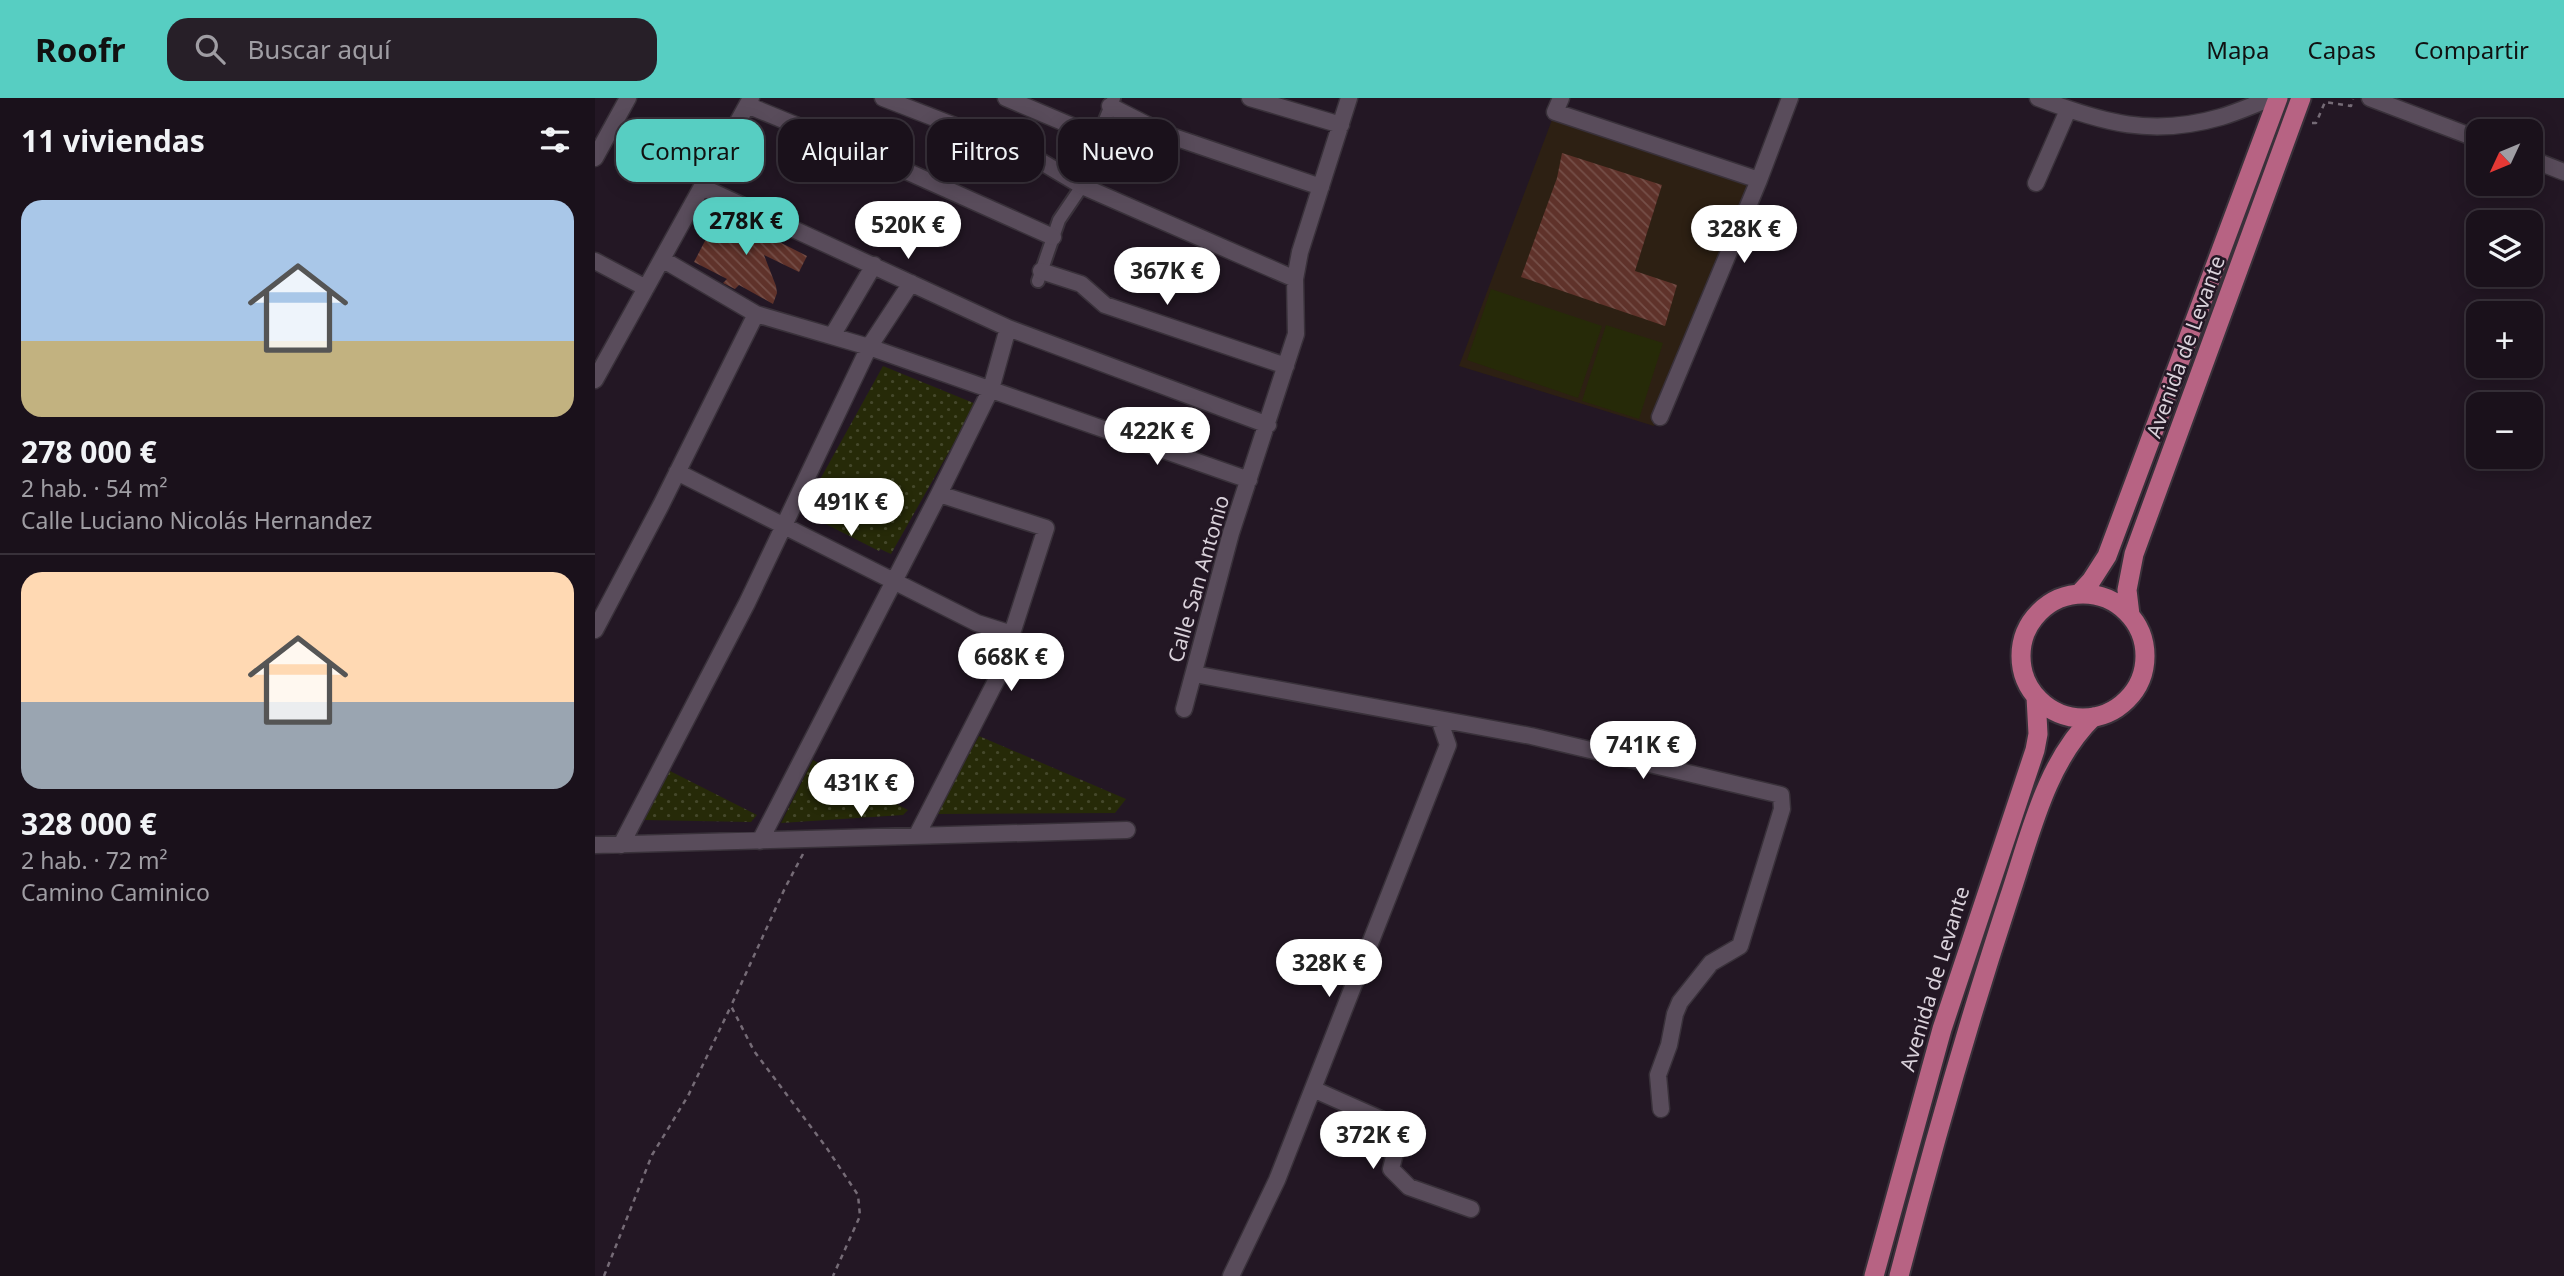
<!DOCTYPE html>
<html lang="es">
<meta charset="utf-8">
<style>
body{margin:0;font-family:"Noto Sans",sans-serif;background:#271f28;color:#f1f3f6;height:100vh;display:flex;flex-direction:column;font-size:26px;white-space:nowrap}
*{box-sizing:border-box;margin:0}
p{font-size:23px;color:#9f9da3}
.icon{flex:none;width:38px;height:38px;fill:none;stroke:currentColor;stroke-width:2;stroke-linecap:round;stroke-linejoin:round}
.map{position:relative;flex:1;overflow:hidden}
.sheet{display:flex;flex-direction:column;background:#1a111b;width:595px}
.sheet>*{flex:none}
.banner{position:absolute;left:21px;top:21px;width:665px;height:63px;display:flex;gap:14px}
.needle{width:46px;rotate:226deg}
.controls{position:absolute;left:1871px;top:21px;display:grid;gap:14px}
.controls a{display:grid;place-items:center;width:77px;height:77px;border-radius:14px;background:#1a111b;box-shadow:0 4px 18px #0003,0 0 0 2px #38313a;font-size:35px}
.price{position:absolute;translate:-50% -60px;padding:0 16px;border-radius:24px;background:#fff;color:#222;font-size:23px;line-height:46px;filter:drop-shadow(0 2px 4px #0008)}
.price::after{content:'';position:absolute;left:50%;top:42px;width:21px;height:16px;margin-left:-10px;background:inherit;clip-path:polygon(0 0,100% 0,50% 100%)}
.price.current{background:#57cec2;color:#111}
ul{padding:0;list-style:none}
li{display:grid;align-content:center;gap:14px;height:371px;padding:0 21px}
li+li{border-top:2px solid #38313a}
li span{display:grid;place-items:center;height:217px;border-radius:21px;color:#555}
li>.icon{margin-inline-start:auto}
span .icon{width:126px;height:126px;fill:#fffc;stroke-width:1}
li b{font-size:30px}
h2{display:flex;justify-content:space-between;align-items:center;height:84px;padding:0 21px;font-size:30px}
.tag{padding:0 24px;border-radius:21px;background:#1a111b;box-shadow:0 4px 18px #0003,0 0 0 2px #38313a;font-size:24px;line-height:63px}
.tag.current{background:#57cec2;color:#111}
header{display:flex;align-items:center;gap:42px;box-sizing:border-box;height:98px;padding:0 35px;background:#57cec2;color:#111}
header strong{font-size:33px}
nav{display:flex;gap:38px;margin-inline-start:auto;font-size:24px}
.search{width:490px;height:63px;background:#271f28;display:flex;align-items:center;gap:18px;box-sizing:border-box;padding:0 24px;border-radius:21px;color:#9f9da3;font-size:26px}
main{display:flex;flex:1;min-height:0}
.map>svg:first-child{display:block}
.education{fill:#2d2013}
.park{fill:url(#park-dots)}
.garden{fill:#262a08}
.building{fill:url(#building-back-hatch)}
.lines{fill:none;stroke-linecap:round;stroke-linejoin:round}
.pedestrian-casing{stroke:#39313a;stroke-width:16}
.minor-casing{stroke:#39313a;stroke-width:19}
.primary-casing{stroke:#39313a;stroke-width:23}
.path{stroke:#756b76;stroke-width:2.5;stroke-dasharray:5 5;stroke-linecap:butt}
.pedestrian{stroke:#594c5b;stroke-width:12}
.minor{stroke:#594c5b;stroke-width:16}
.primary{stroke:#b76383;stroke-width:19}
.labels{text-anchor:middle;stroke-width:5;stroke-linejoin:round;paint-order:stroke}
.street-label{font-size:21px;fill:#d9d1da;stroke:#231724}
</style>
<header>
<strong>Roofr</strong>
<div class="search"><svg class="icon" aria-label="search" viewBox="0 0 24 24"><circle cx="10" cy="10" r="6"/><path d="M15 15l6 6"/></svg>Buscar aquí</div>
<nav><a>Mapa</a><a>Capas</a><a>Compartir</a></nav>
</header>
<main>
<section class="sheet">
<h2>11 viviendas<svg class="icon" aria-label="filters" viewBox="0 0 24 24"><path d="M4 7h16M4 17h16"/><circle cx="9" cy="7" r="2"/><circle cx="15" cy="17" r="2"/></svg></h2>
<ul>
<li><span style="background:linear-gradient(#a9c7e8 65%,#c2b280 0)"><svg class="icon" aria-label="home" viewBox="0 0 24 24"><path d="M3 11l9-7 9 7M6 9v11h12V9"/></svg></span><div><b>278 000 €</b><p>2 hab. · 54 m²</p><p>Calle Luciano Nicolás Hernandez</p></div></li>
<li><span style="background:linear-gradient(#ffd9b3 60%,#9aa5b1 0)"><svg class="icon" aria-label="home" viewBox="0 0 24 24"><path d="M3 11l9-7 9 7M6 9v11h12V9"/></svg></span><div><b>328 000 €</b><p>2 hab. · 72 m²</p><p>Camino Caminico</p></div></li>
</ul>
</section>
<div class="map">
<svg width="1969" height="1178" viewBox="0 0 1969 1178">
<defs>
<pattern id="park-dots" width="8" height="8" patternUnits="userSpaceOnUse" patternTransform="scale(1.75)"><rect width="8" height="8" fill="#262a08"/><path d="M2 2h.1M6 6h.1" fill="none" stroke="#45482b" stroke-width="1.8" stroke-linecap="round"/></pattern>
<pattern id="building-back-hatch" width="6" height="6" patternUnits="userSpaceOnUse" patternTransform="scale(1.75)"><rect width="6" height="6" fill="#5f322a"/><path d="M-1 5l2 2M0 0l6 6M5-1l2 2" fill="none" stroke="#754f48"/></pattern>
</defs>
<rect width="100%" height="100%" fill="#231724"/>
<!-- education -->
<path class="education" d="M960 14 1164 82 1059 328 864 268Z"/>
<!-- park -->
<path class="park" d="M288 268 381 306 296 456 285 451 284 453 207 414Z
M384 638 531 701 520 715 341 716Z
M218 662 313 712 308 717 186 725Z
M75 673 162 717 156 724 49 722Z"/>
<!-- garden -->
<path class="garden" d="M896 191 1007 228 983 300 872 262Z
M1011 227 1068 245 1044 321 987 303Z"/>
<!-- building -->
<path class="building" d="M967 55 1067 87 1040 173 1082 187 1070 228 926 179 962 80Z
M125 114 212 158 204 174 169 157 181 188 182 195 178 206 144 187 140 191 128 185 132 181 99 164Z"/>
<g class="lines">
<defs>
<path id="pedestrian" d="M443 183 464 122 487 88 503 39 519 0"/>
<path id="minor" d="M288 0 435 57 487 88 700 181
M411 0 503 39
M655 0 746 27
M966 0 960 14 1164 82
M1443 0C1508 25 1557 39 1626 19 1643 14 1660 6 1677 0
M1775 0 1883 41
M152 7 300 68 458 139
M515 8 570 36 726 89
M0 60 33 0
M1936 61 1969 74
M1441 85 1473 12
M107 89 413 230 673 327
M67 161 161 216 274 249 654 382
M0 163 51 190
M446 173 486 186 510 207 691 268
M237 238 279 167
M0 282 156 0
M1065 319 1164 82 1195 0
M82 374 382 525 417 536
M0 532 66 407 161 216
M599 576 936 638 1186 697 1187 711 1145 848 1116 865 1085 904 1080 916 1074 947 1063 977 1066 1011
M589 611 636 435 701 236 700 181 705 154 754 0
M322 737 403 579 451 430 344 396
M165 743 344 396 396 291 413 230
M0 747 532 732
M26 747 152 505 274 249 316 185
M718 991 790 1023 804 1039 796 1071 814 1089 876 1111
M636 1178 682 1082 853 647 844 621"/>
<path id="primary" d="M1484 496 1496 483 1512 458 1683 0
M1426 558a62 62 0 1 1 124 0a62 62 0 1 1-124 0Z
M1535 517 1532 492 1539 456 1706 0
M1279 1178 1347 931 1440 652 1443 636 1441 599
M1304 1178C1337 1051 1373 925 1414 800 1435 738 1450 666 1498 619"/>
</defs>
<!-- pedestrian casing -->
<use href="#pedestrian" class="pedestrian-casing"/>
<!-- minor casing -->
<use href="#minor" class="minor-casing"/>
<!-- primary casing -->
<use href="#primary" class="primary-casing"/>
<!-- path -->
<path class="path" d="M1717 25H1721L1730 4 1756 8 1758 1
M208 756 190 790 136 908 159 953 231 1049 263 1097 265 1118 238 1178
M9 1178 57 1057 93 998 136 908"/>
<!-- pedestrian -->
<use href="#pedestrian" class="pedestrian"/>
<!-- minor -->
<use href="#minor" class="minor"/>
<!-- primary -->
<use href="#primary" class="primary"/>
</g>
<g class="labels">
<!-- street labels -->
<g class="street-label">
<text transform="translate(1591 249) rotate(-70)" y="7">Avenida de Levante</text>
<text transform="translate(604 481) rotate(-74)" y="7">Calle San Antonio</text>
<text transform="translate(1340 881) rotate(-73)" y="7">Avenida de Levante</text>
</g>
</g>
</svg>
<div class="controls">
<a><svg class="needle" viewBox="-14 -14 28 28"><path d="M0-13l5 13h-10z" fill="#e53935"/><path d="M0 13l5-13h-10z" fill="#9f9da3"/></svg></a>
<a><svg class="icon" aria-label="layers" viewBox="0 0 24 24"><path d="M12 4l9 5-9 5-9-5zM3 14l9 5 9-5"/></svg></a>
<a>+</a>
<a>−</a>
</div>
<b class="price current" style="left:151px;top:159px">278K €</b>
<b class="price" style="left:313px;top:163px">520K €</b>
<b class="price" style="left:1149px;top:167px">328K €</b>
<b class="price" style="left:572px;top:209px">367K €</b>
<b class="price" style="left:562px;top:369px">422K €</b>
<b class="price" style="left:256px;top:440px">491K €</b>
<b class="price" style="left:416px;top:595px">668K €</b>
<b class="price" style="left:1048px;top:683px">741K €</b>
<b class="price" style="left:266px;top:721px">431K €</b>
<b class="price" style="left:734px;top:901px">328K €</b>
<b class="price" style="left:778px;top:1073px">372K €</b>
<div class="banner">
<a class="tag current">Comprar</a>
<a class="tag">Alquilar</a>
<a class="tag">Filtros</a>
<a class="tag">Nuevo</a>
</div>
</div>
</main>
